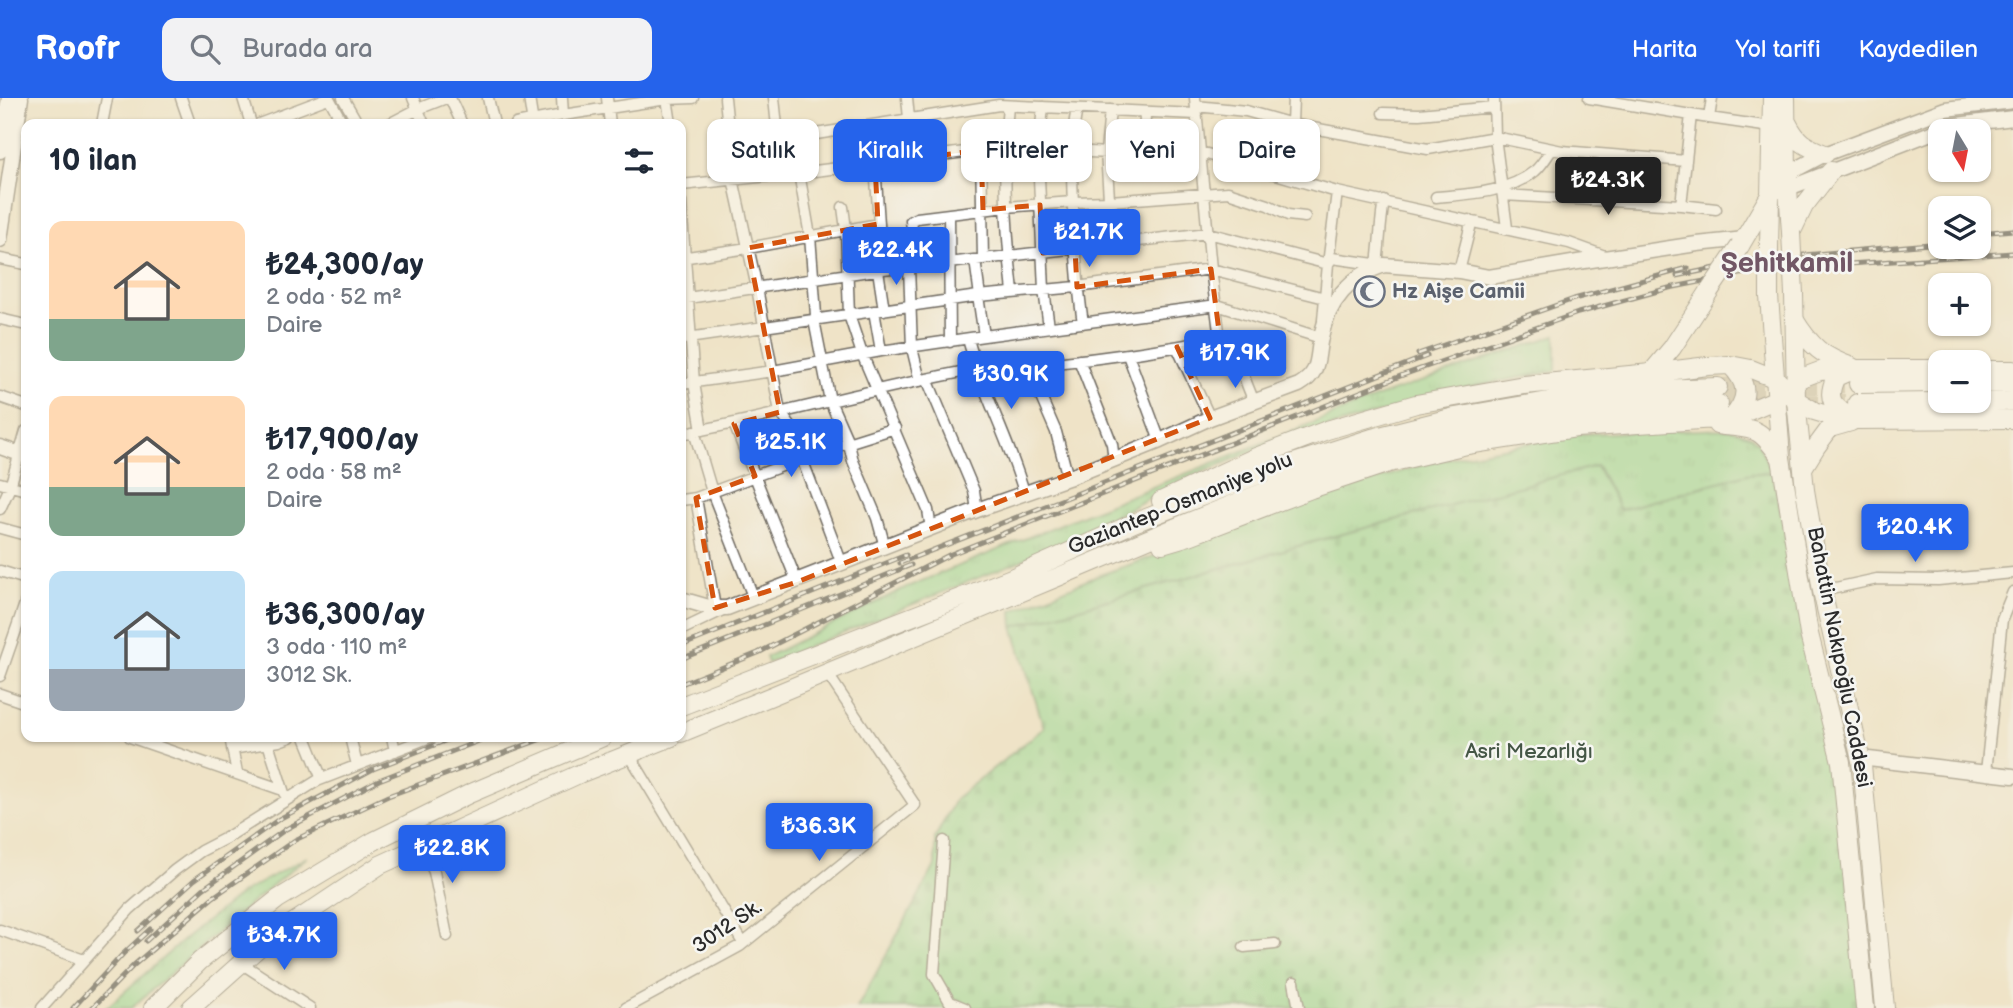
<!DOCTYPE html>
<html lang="tr">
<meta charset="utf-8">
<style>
body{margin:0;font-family:"Balsamiq Sans",sans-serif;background:#f2f2f3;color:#1f2937;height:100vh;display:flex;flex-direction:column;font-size:26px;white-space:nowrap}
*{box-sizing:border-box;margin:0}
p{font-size:23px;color:#747a83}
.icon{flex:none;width:38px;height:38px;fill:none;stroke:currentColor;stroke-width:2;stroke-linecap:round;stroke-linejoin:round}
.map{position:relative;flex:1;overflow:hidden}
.sheet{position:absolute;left:21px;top:21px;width:665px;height:623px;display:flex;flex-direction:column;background:#fff;border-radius:14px;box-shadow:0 2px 5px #0004}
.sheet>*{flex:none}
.top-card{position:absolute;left:707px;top:21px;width:665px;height:63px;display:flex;gap:14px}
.needle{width:46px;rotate:170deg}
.tools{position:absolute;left:1928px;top:21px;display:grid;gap:14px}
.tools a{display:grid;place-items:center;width:63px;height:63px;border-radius:14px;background:#fff;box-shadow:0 2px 5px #0004;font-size:35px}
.price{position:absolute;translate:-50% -60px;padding:0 16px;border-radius:7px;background:#2563eb;color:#fff;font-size:23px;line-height:46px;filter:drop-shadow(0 2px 4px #0008)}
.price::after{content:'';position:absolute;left:50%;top:42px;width:21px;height:16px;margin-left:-10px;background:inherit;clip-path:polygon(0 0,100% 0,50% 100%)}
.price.selected{background:#222;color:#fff}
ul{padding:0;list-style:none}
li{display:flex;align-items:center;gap:21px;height:175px;padding:0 28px}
li span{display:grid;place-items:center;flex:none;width:196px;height:140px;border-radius:14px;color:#555}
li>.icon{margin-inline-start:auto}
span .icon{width:84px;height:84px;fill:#fffc;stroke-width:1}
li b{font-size:30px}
h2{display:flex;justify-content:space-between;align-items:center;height:84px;padding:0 28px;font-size:30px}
.chip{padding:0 24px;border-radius:14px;background:#fff;box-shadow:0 2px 5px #0004;font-size:24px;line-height:63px}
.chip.selected{background:#2563eb;color:#fff}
header{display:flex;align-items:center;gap:42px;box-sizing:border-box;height:98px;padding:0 35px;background:#2563eb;color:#fff}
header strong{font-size:33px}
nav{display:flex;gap:38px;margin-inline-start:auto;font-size:24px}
.search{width:490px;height:63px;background:#f2f2f3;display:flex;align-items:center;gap:18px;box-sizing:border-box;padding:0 24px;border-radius:14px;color:#747a83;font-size:26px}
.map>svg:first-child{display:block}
.grass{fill:url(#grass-tufts);stroke:#5e825e;stroke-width:2}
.cemetery{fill:url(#cemetery-stones);stroke:#5e825e;stroke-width:2}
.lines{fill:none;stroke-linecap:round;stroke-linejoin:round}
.trunk-tunnel{stroke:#c8bea8;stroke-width:18;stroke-dasharray:18 9;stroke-linecap:butt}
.minor-casing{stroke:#706b62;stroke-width:13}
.tertiary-casing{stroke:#706b62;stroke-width:17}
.primary-casing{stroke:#706b62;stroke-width:20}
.trunk-casing{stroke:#706b62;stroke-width:20}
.minor{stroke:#fff;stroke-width:10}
.tertiary{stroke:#fff;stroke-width:14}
.primary{stroke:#fff;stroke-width:18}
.trunk{stroke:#fff;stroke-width:18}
.rail-casing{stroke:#2b2b2b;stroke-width:5}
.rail{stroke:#f6f6f2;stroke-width:2.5;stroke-dasharray:8;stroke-linecap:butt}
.primary-bridge-casing{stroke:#706b62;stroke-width:20;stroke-linecap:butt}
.trunk-bridge-casing{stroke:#706b62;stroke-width:20;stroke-linecap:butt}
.primary-bridge{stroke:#fff;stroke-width:18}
.trunk-bridge{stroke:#fff;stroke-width:18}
.marked{fill:none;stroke:#d5540f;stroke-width:5;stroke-dasharray:14 9;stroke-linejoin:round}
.labels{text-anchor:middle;stroke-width:5;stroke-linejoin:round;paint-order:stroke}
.worship-label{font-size:21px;font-weight:bold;fill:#5b616d;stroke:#f6f6f2;text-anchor:start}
.street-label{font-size:21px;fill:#2b2b2b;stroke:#f6f6f2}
.park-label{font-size:21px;fill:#445645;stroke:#f6f6f2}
.district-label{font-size:28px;font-weight:bold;fill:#725766;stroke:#f6f6f2}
</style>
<header>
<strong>Roofr</strong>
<div class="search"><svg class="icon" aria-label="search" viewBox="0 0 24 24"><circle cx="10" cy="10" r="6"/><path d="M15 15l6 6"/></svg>Burada ara</div>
<nav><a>Harita</a><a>Yol tarifi</a><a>Kaydedilen</a></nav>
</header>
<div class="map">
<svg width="2013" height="910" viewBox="0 0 2013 910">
<defs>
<pattern id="grass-tufts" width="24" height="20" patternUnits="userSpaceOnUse" patternTransform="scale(1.75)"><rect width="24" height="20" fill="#91d892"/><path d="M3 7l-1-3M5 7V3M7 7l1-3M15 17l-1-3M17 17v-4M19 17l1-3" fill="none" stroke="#7dba7e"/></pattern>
<pattern id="cemetery-stones" width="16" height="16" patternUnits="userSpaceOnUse" patternTransform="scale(1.75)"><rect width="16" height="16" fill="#91d892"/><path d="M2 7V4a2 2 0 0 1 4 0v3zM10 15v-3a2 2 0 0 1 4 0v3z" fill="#7dba7e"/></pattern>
</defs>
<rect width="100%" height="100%" fill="#f6f6f2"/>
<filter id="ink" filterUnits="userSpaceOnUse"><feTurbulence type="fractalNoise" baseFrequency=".0143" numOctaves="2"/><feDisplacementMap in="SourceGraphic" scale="14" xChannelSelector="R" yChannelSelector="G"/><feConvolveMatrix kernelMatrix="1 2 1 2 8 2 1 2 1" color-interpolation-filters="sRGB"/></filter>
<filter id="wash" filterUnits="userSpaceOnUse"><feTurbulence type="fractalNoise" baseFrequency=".00686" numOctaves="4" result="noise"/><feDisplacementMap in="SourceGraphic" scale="28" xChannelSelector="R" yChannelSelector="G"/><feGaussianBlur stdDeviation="1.57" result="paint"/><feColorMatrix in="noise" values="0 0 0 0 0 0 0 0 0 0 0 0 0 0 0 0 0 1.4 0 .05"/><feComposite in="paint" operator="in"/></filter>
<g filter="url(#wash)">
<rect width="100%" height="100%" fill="#efe3c7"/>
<!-- grass -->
<path class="grass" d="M1556 237V273L1469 289 1268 347 1179 384 1069 443 768 565 766 559 907 489 1110 406 1380 298Z
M1731 331 1751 338 1758 345 1772 374 1747 376 1620 412 1597 368 1302 447 1013 529 1012 513 1100 477 1344 392 1434 363 1576 336Z
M307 759 256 801 131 910H106L188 838 242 795Z"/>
<!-- cemetery -->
<path class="cemetery" d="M1596 368 1620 412 1747 376 1772 374 1838 671 1861 910H857L935 768V740L956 700 1044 630 1013 529 1302 447Z"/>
</g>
<g filter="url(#ink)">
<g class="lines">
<!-- trunk-tunnel -->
<path class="trunk-tunnel" d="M1718 289 1858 286
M1719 306 1857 305"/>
<defs>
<path id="minor" d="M181 0 190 26
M243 0 251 26
M329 0 343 26
M343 0 358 26
M413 0 424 26
M450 0 462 26
M488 0 494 26
M529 0 533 26
M562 0 563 17
M607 0 610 26
M667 0 671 26
M725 0 733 81 757 190 780 314 794 333 802 361 842 466
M774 0 782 76
M907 0 913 61
M1494 0 1495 39 1507 130
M1589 0 1709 20 1771 29
M1008 8C1002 70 1006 132 1013 194
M1196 8 1246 13 1296 27 1428 51 1495 39 1562 53 1686 63
M1043 9 1038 57 1044 192 1049 229
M1077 11C1070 43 1072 76 1073 109 1075 148 1077 186 1083 225
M1110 12 1106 54 1112 147
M1383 15 1419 16 1494 9
M1709 20 1712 0
M1292 25 1293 0
M102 26 107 0
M259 26 328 0
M389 26 418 11 446 0
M516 26 563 17 667 1 693 0
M778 42 999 7 1197 16
M981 52 983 161
M1144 56 1145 14
M875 66 882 171
M799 75 810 138 816 217 814 222 830 303 849 346 853 363 877 420 885 449
M681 87 799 75 981 52 1071 53 1146 57 1200 54 1337 94 1569 145 1605 158
M1503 97 1681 107 1716 111
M1436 99C1469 96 1508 95 1535 73 1542 67 1547 58 1552 51
M681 104 694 285 702 332
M1681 107 1691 17
M843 109 846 131 849 217 862 256 928 412 931 431
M949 116 950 244
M681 160 748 150 878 126
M0 161 26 166
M975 162 980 198
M1377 166C1380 145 1380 124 1384 103
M917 168 911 123 917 120 1006 109 1073 104 1110 103 1228 94 1268 107 1288 117 1305 119
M909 169 912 250 920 283
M878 172 884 212
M1459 173 1470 130 1469 122
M978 198 984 238
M681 201 882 171 948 165 1208 135 1328 166 1337 94
M874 213 881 253
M0 221 26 227
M1323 222 1328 166 1332 160 1381 167
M681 241 978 198 1077 189 1211 171 1325 200
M968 241C982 294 1009 342 1024 394
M1177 249 1210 320
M1234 254 1254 304
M1128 257 1160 343
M1079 262 1112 346 1114 362
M1027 267 1056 334 1068 380
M927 281 974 393 977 412
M681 286 773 273 881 253 984 238 1217 207 1321 240
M0 299 26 308
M734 326 797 484
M694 333 712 394 754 501
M681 336C778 318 874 290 972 272 996 267 1022 268 1046 266 1104 260 1162 252 1220 241L1211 171 1195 0
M0 385 26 392
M696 400 715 510
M681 402 696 400 822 353 895 330
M0 411 10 389 26 333
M0 430 26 437
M0 473 26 481
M1822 493 1877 481 1938 482 2013 475
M681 532 725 511
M0 578 26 503
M0 596 26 605
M130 639 283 692
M230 639 237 675
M305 639 322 681
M350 639 357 667
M392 639 395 653
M268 645 284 695
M232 651 279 643 290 639
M629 656 743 845
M1986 674 2002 521 2013 494
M944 743 934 876 950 904 965 910
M422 748 434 774 447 838
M0 832 84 862
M1244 849 1275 846
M241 865 310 910
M1294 884 1299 910
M42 910 130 811 175 772 201 753 226 740 317 683 430 639
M626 910 740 848 915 707 827 575"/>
<path id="tertiary" d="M0 53 9 0
M1782 81 1787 76 1825 56 1945 11 2013 3
M1781 93 1949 28 2013 20
M0 142 21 0
M0 349 26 358
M681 501 712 510H727L977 412 1068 380 1160 343 1210 320 1299 287C1321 274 1316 261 1321 239 1328 204 1350 178 1384 167L1459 173 1489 179 1578 164 1697 146 1745 141
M1860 660 2013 678"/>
<path id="primary" d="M1786 0 1787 76 1791 134
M1787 24C1797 44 1804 48 1825 56
M1793 131 1804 108 1831 73
M1769 149 1772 0
M1794 196 1796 302 1805 392 1822 493 1862 667 1885 910
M1769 198 1781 360 1809 536 1841 664 1865 910"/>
<path id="trunk" d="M1740 148 1770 97
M1794 221C1811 249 1822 258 1852 269
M1730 267C1749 286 1749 300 1732 320
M1979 272H2013
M1651 275 1672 250 1710 192
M1979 285H2013
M1858 286 1941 285
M1857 305 2013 303
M1852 320C1833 309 1825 301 1836 279L1852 272
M1717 327C1755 332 1757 326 1781 360
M1803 370 1816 349 1830 330 1851 324
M1161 403 1256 359 1327 332 1416 306 1524 287 1651 275 1708 268 1730 267 1751 271 1776 281 1796 302 1814 313 1837 320 1856 322 2013 321
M1162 446 1189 438 1311 391 1389 365 1467 347 1576 330 1732 320 1777 301 1796 282 1820 273 1856 271H1941
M681 608 1009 481 1136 424 1263 375 1372 340 1455 319 1554 302 1655 291 1718 289
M681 635C807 584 932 531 1058 479 1188 424 1319 366 1457 333 1542 313 1632 306 1719 306
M153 910 200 863 278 801 374 743 469 696 603 639
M191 910 266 843 380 767 579 676 672 639"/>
</defs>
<!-- minor casing -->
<use href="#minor" class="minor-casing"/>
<!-- tertiary casing -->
<use href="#tertiary" class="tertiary-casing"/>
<!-- primary casing -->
<use href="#primary" class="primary-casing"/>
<!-- trunk casing -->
<use href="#trunk" class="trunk-casing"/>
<!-- minor -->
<use href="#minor" class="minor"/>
<!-- tertiary -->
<use href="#tertiary" class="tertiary"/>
<!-- primary -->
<use href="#primary" class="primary"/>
<!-- trunk -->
<use href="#trunk" class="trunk"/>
<defs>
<path id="rail" d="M1979 135 2013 132
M1677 178 1759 161 1941 145
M1418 256 1574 201 1688 170
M900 465 1427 258
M681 548 906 457
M681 561 911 467
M681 586 758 555 951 456 1403 277 1578 215 1669 190 1760 172 2013 155
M138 833 194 782 279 721 373 671 455 639
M146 843 203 791 286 731 379 682 489 639
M73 910 123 856 150 831
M92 910 134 867 212 800 295 742 388 698 547 639"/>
</defs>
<!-- rail casing -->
<use href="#rail" class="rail-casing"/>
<!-- rail -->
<use href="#rail" class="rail"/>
<defs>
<path id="primary-bridge" d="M1791 134 1794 196
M1769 198V149"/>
<path id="trunk-bridge" d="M1710 192 1740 148"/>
</defs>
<!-- primary-bridge casing -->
<use href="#primary-bridge" class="primary-bridge-casing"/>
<!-- trunk-bridge casing -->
<use href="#trunk-bridge" class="trunk-bridge-casing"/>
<!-- primary-bridge -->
<use href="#primary-bridge" class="primary-bridge"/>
<!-- trunk-bridge -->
<use href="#trunk-bridge" class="trunk-bridge"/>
</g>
</g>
<!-- marked area -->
<path d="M0 0H2013V910H0ZM981 52 983 112 1040 107 1043 155 1075 151 1077 189 1211 171 1220 241 1177 249 1210 320 797 484 715 510 696 400 755 378 734 326 780 314 748 150 878 126 875 66Z" fill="#efe3c7" fill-opacity=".55" fill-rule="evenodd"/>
<path class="marked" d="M981 52 983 112 1040 107 1043 155 1075 151 1077 189 1211 171 1220 241 1177 249 1210 320 797 484 715 510 696 400 755 378 734 326 780 314 748 150 878 126 875 66Z"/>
<!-- icons -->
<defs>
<symbol id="mosque-ring" viewBox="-11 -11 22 22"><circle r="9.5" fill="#f6f6f2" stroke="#6b7280" stroke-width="1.5"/><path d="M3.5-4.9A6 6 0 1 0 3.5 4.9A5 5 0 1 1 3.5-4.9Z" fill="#6b7280"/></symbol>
</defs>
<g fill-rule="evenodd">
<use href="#mosque-ring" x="1352" y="176" width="35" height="35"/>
</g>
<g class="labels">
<!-- worship labels -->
<g class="worship-label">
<text x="1392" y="200">Hz Aişe Camii</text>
</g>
<!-- street labels -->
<g class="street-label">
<text transform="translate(1180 405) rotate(-22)" y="7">Gaziantep-Osmaniye yolu</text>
<text transform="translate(1840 559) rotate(79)" y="7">Bahattin Nakıpoğlu Caddesi</text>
<text transform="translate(727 828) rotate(-34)" y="7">3012 Sk.</text>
</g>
<!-- park labels -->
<g class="park-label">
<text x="1529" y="660">Asri Mezarlığı</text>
</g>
<!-- district labels -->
<g class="district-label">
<text x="1787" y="174">Şehitkamil</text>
</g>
</g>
</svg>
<div class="tools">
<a><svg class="needle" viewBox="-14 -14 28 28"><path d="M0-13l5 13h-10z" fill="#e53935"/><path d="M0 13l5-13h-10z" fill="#747a83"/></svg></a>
<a><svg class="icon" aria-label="layers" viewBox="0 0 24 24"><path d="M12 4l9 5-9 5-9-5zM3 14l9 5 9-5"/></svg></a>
<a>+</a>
<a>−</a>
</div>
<b class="price selected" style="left:1608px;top:119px">₺24.3K</b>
<b class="price" style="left:1089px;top:171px">₺21.7K</b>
<b class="price" style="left:896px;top:189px">₺22.4K</b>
<b class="price" style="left:1235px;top:292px">₺17.9K</b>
<b class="price" style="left:1011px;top:313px">₺30.9K</b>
<b class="price" style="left:791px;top:381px">₺25.1K</b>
<b class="price" style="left:1915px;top:466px">₺20.4K</b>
<b class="price" style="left:819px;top:765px">₺36.3K</b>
<b class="price" style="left:452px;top:787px">₺22.8K</b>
<b class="price" style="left:284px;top:874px">₺34.7K</b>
<div class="top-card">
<a class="chip">Satılık</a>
<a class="chip selected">Kiralık</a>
<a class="chip">Filtreler</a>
<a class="chip">Yeni</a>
<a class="chip">Daire</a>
</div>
<section class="sheet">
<h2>10 ilan<svg class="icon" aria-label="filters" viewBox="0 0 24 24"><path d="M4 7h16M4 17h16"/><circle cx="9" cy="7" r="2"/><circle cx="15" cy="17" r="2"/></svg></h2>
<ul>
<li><span style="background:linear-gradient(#ffd9b3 70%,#7fa58c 0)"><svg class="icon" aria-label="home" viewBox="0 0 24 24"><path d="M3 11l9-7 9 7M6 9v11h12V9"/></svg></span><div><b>₺24,300/ay</b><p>2 oda · 52 m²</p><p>Daire</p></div></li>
<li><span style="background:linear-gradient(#ffd9b3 65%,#7fa58c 0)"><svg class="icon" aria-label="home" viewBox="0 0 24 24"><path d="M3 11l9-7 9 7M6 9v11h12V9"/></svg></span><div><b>₺17,900/ay</b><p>2 oda · 58 m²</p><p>Daire</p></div></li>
<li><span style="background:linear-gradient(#bfe0f5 70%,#9aa5b1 0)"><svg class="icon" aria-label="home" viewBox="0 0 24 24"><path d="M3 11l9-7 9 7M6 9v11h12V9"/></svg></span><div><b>₺36,300/ay</b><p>3 oda · 110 m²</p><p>3012 Sk.</p></div></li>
</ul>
</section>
</div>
